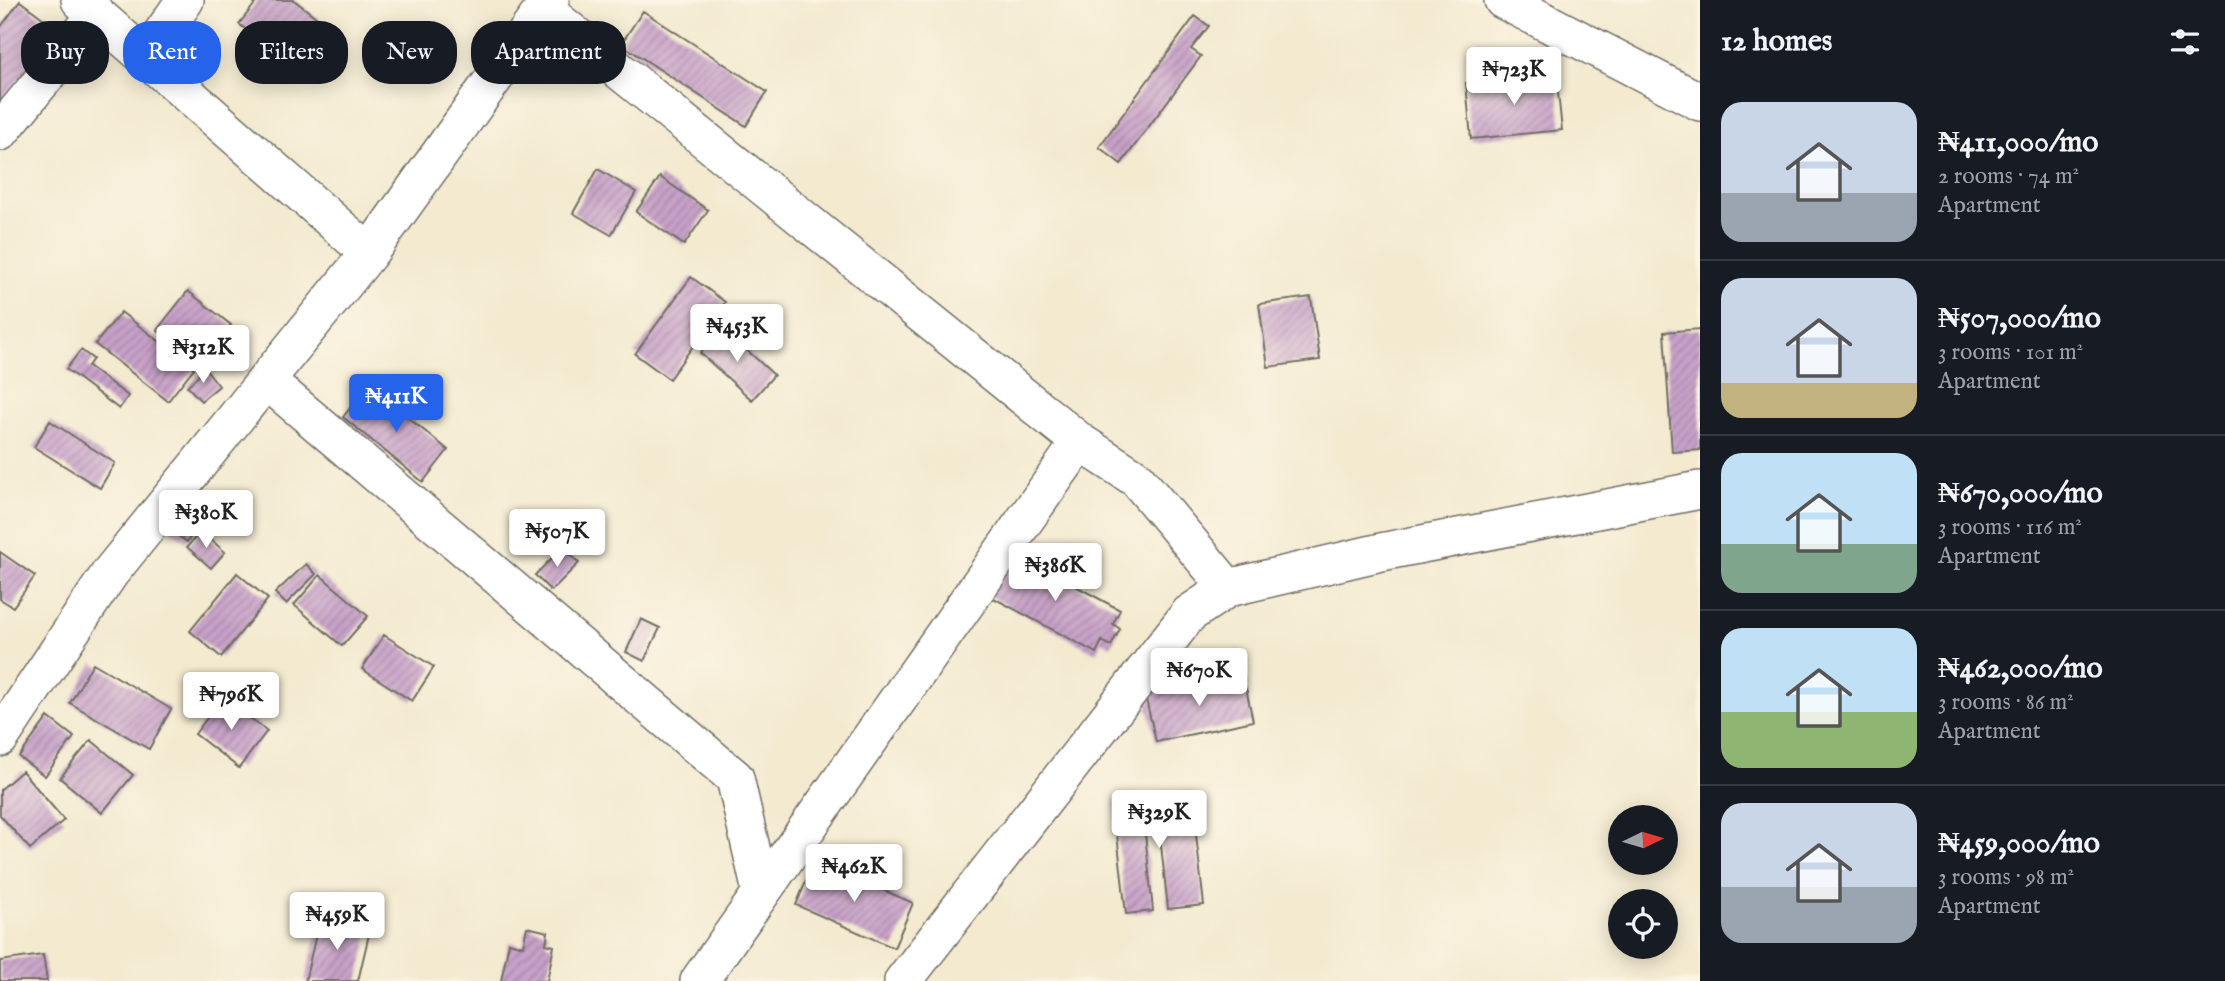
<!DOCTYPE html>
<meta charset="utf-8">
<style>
body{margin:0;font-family:"IM FELL English",serif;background:#242831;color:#f1f3f6;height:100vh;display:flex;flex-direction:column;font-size:26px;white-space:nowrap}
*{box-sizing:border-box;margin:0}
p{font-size:23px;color:#9ea1a6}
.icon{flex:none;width:38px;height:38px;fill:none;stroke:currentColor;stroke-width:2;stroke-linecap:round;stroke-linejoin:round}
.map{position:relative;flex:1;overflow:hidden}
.drawer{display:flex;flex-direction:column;background:#171b24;width:525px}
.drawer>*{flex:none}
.guide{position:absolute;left:21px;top:21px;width:665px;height:63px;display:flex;gap:14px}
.needle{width:46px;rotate:85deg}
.fabs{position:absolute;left:1608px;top:805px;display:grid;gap:14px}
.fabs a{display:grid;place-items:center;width:70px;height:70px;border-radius:50%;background:#171b24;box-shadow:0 4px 18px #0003;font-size:35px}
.price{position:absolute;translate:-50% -60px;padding:0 16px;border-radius:7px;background:#fff;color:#222;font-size:23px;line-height:46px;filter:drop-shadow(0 2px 4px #0008)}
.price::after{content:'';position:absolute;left:50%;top:42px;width:21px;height:16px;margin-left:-10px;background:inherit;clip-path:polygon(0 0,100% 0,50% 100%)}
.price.selected{background:#2563eb;color:#fff}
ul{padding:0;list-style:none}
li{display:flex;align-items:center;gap:21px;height:175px;padding:0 21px}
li+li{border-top:2px solid #363941}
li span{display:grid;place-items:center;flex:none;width:196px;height:140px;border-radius:21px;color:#555}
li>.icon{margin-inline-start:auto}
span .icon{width:84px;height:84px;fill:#fffc;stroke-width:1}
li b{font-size:30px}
h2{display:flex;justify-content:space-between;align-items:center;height:84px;padding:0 21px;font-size:30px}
.pill{padding:0 24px;border-radius:28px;background:#171b24;box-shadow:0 4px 18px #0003;font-size:24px;line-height:63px}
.pill.selected{background:#2563eb;color:#fff}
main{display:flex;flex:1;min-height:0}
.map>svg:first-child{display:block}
.building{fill:url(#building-hatch)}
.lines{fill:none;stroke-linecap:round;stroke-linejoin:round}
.minor-casing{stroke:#716e65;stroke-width:40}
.minor{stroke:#fff;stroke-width:37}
</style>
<main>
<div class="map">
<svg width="1700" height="981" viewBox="0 0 1700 981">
<defs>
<pattern id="building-hatch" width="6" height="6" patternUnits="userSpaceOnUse" patternTransform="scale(1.75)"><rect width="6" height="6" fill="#c8a2c9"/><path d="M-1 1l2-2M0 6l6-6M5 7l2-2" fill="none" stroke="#a384a3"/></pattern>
</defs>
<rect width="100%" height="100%" fill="#fcf5e5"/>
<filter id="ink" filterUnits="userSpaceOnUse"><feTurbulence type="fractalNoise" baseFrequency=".0143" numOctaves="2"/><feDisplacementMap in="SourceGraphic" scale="14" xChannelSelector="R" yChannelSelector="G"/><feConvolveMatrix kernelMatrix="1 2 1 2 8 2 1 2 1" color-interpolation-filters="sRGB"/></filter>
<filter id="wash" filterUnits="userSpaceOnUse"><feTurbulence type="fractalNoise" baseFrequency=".00686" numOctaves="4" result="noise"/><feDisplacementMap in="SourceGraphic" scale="28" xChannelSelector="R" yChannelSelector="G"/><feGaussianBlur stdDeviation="1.57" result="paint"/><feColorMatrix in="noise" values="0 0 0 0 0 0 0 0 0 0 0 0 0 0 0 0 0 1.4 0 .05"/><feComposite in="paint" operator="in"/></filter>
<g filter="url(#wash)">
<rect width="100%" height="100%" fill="#f3ead0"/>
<g id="blocks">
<!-- building -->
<path class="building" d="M258 0H294L326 25 293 67 239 24Z
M20 1 56 28 0 106V28Z
M643 11 767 92 746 126 621 44Z
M1195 16 1209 26 1191 49 1201 56 1121 164 1099 147Z
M1556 74 1562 130 1471 139 1466 83Z
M598 169 636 192 611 235 573 213Z
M660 177 708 210 684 245 636 212Z
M691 277 725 302 669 379 635 354Z
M188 291 231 325 199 364 157 330Z
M1311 297 1320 360 1268 367 1259 304Z
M121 312 194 368 168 401 95 344Z
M723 328 774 375 752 400 700 353Z
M1700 329V450L1672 452 1664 332Z
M81 350 93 359 88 366 128 396 119 409 66 369Z
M206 369 219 386 201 401 187 386Z
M368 385 448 450 423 482 343 417Z
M50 421 115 463 100 488 34 447Z
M177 505 201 522 187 542 163 525Z
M201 531 225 552 211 568 187 547Z
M563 547 579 563 551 591 535 575Z
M1011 551 1120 610 1113 624 1120 629 1111 646 1102 641 1096 653 988 595Z
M0 552 35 576 13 607 0 599Z
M306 564 316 574 286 604 275 593Z
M237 573 268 599 221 657 190 631Z
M320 575 368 616 342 646 294 605Z
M641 619 660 628 644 661 626 652Z
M384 635 434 667 412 701 362 669Z
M93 663 171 709 149 749 70 703Z
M1243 674 1253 721 1156 742 1145 695Z
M223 697 267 731 239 768 195 734Z
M48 717 74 737 45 776 19 757Z
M91 740 133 775 102 813 60 778Z
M22 771 64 820 30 849 0 815V790Z
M1191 791 1204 905 1168 909 1159 827 1154 828 1152 813 1143 814 1153 911 1126 914 1113 799Z
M815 860 913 903 894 948 796 905Z
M320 918 370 930 358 981H305Z
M527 927 548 932 546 944 554 946 547 981H501L509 942 523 946Z
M43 955 47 981H0V961Z"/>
</g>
</g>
<g filter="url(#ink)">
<use href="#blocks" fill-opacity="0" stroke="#716e65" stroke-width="2"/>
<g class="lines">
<defs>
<path id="minor" d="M80 0 369 253
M1503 0 1700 102
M543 9 1080 442 1137 479 1228 588
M146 57 185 0
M0 132 97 14
M266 380 735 778 761 892
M0 738 110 573 369 253 550 0
M699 981 1080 442
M903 981 1189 614 1228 588 1381 552 1700 490"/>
</defs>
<!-- minor casing -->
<use href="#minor" class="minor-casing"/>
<!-- minor -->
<use href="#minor" class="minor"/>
</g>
</g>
</svg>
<div class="fabs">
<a><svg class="needle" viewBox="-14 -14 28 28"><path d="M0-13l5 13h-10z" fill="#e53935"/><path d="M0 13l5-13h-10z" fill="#9ea1a6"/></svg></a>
<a><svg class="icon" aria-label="locate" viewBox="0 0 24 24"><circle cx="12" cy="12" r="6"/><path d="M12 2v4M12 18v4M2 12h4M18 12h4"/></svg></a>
</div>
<b class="price" style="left:1514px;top:107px">₦723K</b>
<b class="price" style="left:737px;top:364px">₦453K</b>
<b class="price" style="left:203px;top:385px">₦312K</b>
<b class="price selected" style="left:396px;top:434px">₦411K</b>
<b class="price" style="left:206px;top:550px">₦380K</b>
<b class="price" style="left:557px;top:569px">₦507K</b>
<b class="price" style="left:1055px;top:603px">₦386K</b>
<b class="price" style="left:1199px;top:708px">₦670K</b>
<b class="price" style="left:231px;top:732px">₦796K</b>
<b class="price" style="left:1159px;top:850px">₦329K</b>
<b class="price" style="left:854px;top:904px">₦462K</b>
<b class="price" style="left:337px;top:952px">₦459K</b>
<div class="guide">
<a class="pill">Buy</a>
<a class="pill selected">Rent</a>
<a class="pill">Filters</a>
<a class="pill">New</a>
<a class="pill">Apartment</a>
</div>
</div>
<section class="drawer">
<h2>12 homes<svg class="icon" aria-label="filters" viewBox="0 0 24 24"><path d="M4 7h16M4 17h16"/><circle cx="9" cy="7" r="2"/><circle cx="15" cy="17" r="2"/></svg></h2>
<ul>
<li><span style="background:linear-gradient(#c9d6e8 65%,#9aa5b1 0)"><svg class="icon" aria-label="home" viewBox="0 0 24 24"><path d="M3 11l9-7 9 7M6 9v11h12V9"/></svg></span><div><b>₦411,000/mo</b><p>2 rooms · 74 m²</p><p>Apartment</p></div></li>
<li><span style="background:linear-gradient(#c9d6e8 75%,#c2b280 0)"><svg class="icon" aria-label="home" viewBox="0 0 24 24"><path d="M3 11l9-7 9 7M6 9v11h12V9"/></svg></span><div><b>₦507,000/mo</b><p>3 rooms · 101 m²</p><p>Apartment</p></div></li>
<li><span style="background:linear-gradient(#bfe0f5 65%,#7fa58c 0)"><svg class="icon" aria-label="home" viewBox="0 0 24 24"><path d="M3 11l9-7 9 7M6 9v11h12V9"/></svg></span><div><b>₦670,000/mo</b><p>3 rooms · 116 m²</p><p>Apartment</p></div></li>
<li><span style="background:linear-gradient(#bfe0f5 60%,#8fb573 0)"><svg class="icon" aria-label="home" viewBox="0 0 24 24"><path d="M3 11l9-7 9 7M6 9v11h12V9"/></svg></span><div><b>₦462,000/mo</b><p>3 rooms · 86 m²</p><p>Apartment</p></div></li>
<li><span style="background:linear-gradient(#c9d6e8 60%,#9aa5b1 0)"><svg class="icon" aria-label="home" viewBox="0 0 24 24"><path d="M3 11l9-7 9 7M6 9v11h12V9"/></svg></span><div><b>₦459,000/mo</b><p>3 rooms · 98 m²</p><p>Apartment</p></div></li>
</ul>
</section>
</main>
